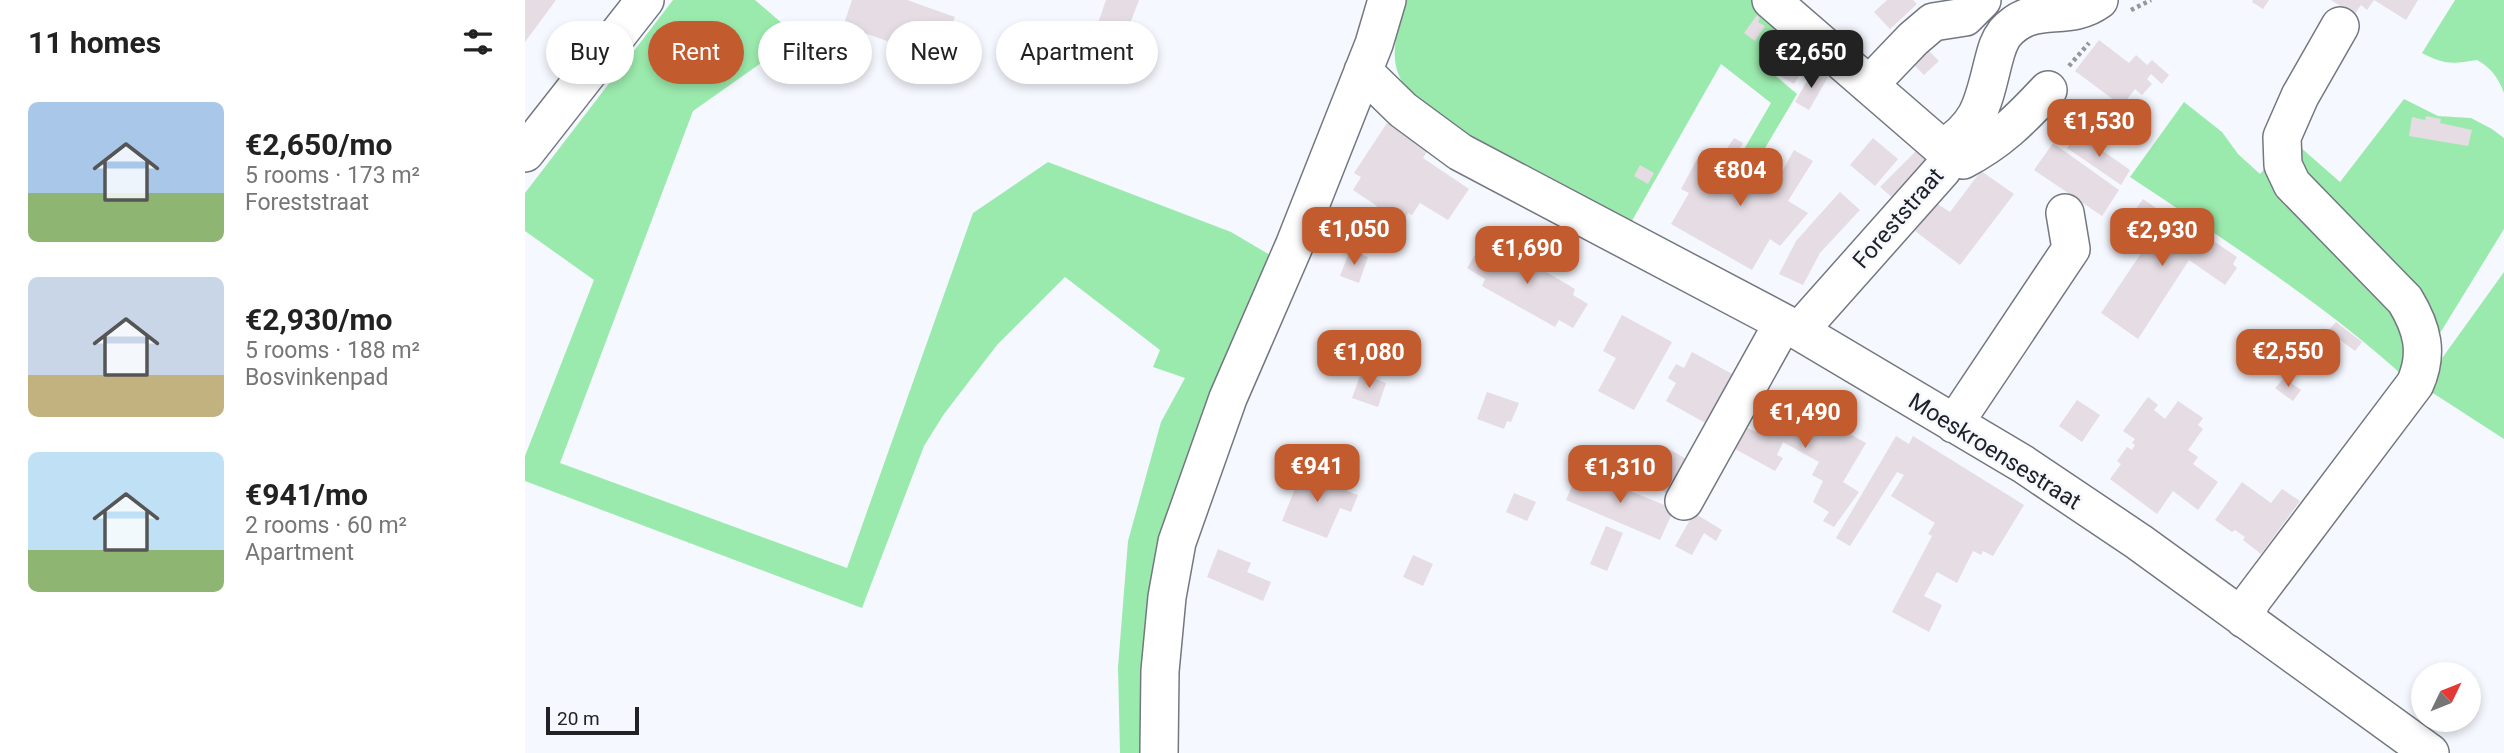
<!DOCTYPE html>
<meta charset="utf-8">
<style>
body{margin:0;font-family:Roboto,sans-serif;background:#f2f2f2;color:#222;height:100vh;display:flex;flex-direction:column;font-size:26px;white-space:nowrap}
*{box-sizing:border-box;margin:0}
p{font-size:23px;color:#767676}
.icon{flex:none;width:38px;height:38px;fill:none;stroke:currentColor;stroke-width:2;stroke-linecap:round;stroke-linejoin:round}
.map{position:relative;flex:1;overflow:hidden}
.details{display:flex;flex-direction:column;background:#fff;width:525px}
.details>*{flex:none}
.banner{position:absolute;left:21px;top:21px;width:665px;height:63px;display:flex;gap:14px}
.needle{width:46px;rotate:47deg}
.fabs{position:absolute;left:1886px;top:662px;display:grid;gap:14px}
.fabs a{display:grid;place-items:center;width:70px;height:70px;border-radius:50%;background:#fff;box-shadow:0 4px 10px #0003;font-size:35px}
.scale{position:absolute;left:21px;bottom:18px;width:93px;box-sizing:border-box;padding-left:7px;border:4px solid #202225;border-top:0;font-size:19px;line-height:24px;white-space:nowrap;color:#202225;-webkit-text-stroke:5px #f5f8fe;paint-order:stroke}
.price{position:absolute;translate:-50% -60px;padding:0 16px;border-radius:14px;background:#c25b2e;color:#fff;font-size:23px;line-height:46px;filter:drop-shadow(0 2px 4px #0008)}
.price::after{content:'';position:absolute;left:50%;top:42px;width:21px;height:16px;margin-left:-10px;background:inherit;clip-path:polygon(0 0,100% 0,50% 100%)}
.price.selected{background:#222;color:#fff}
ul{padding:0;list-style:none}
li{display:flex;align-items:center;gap:21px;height:175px;padding:0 28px}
li span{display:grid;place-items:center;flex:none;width:196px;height:140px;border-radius:10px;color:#555}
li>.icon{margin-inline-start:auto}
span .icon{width:84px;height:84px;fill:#fffc;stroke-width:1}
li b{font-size:30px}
h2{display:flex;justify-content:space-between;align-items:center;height:84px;padding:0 28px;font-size:30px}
.pill{padding:0 24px;border-radius:32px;background:#fff;box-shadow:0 4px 10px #0003;font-size:24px;line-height:63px}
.pill.selected{background:#c25b2e;color:#fff}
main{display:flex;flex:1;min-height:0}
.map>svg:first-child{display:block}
.green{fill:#9beaad}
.building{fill:#e5dce4}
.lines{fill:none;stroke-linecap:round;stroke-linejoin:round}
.minor-casing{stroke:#737880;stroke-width:40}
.path{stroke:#94979c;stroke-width:4.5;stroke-dasharray:3.5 3.5;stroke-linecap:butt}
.minor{stroke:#fff;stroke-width:37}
.labels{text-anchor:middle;stroke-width:5;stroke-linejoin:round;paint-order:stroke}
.street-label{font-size:23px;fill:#202225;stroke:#f5f8fe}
</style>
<main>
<section class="details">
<h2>11 homes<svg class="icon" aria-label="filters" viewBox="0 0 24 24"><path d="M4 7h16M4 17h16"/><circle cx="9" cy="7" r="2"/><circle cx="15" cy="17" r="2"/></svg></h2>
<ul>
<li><span style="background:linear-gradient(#a9c7e8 65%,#8fb573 0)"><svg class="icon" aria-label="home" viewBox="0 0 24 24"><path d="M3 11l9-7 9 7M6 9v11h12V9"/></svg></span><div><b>€2,650/mo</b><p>5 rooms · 173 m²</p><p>Foreststraat</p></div></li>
<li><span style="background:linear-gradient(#c9d6e8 70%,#c2b280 0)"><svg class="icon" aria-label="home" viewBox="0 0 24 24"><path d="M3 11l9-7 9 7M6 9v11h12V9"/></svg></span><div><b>€2,930/mo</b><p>5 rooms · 188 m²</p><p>Bosvinkenpad</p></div></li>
<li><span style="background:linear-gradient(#bfe0f5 70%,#8fb573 0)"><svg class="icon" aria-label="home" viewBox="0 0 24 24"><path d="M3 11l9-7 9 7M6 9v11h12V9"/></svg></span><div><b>€941/mo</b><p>2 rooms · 60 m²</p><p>Apartment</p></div></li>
</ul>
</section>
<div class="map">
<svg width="1979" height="753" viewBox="0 0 1979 753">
<rect width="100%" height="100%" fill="#f5f8fe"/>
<!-- green -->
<path class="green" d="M148 0H230L273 37 168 111 35 463 322 568 448 213 523 162 706 232 745 255 709 359 626 753H595L593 667 603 541 636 422 660 378 628 367 635 350 540 277 472 345 419 414 399 446 337 608 0 481V456L69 280 0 231V193Z
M882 0H1233L1274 35 1247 73 1272 94 1233 160 1218 151 1246 103 1196 64 1104 226C1061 208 1022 182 982 158 952 140 889 109 875 78 863 53 874 25 882 0Z
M1930 0H1979V93C1973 77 1966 68 1952 60 1927 64 1920 65 1897 53Z
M1879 99 1913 116 1946 118 1967 129 1979 138V229L1885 382C1800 304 1701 241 1605 177L1659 102 1697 132 1713 154 1735 174 1766 139 1815 182Z
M1979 272V439L1897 386Z"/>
<!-- building -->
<path class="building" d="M0 0H31L0 42Z
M327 0H382L430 17 415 59 333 31 332 36 317 30Z
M581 0H614L598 42 570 32Z
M1362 0H1388L1392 4 1365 29 1349 12Z
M1728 0H1744L1738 9 1727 2Z
M1806 0H1893L1881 20 1849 0 1842 10 1836 5 1829 15Z
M1232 15 1235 18 1233 22 1240 26 1230 41 1219 33Z
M1574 40 1604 63 1611 55 1622 65 1627 60 1644 75 1637 84 1626 74 1622 79 1627 84 1617 95 1610 89 1597 106 1550 71Z
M1266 48 1285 59 1269 84 1252 74Z
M1404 51 1414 61 1399 75 1389 65Z
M1289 69 1303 77 1284 110 1270 102Z
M1901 116 1916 119 1915 123 1947 130 1943 146 1884 136 1887 117 1900 120Z
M862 123 903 150 898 158 944 189 923 220 895 203 887 215 883 213 876 225 859 215 853 236 839 227 852 206 828 190 836 177 829 173Z
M1552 133 1605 170 1596 185 1542 148Z
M1209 138 1218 143 1207 163 1197 156Z
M1348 138 1373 159 1350 186 1325 165Z
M1528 143 1594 190 1577 216 1509 170Z
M1177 150 1197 162 1193 168 1202 173 1207 163 1227 174 1224 180 1245 193 1269 150 1288 161 1263 201 1283 213 1255 246 1245 239 1227 270 1146 224 1164 193 1156 189Z
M1392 150 1402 162 1369 199 1355 187Z
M1115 165 1129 173 1123 184 1109 176Z
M1456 171 1489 194 1435 265 1390 231 1411 203 1425 212Z
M1315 192 1335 210 1295 253 1278 285 1254 274 1271 241Z
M1618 199 1682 243 1684 238 1712 257 1708 264 1712 268 1700 285 1664 260 1613 339 1576 313 1625 240 1601 223Z
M958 241 976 252 979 247 1050 289 1048 295 1063 304 1048 328 1034 320 1030 327 957 286 960 279 942 268Z
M825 250 843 257 834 283 815 276Z
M1097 315 1147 342 1109 410 1073 391 1091 358 1078 351Z
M1811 322 1837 342 1830 351 1803 331Z
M1167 352 1220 381 1193 430 1141 401 1151 383 1143 378 1151 364 1159 368Z
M836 373 861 383 853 407 827 398Z
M1759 378 1776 390 1768 401 1750 388Z
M962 392 994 403 986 422 982 421 979 429 952 419Z
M1251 393 1341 443 1318 482 1334 492 1309 527 1298 521 1304 512 1288 502 1298 481 1287 475 1294 462 1258 442 1252 455 1258 458 1250 471 1201 444 1213 423 1231 432Z
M1623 397 1633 405 1629 410 1640 419 1653 401 1678 418 1673 425 1678 429 1663 450 1673 457 1668 464 1693 482 1673 510 1648 491 1632 514 1585 479 1596 464 1592 461 1602 447 1607 450 1610 445 1607 443 1610 439 1598 431Z
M1552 400 1575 415 1557 442 1534 426Z
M1371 436 1384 444 1388 436 1499 505 1468 556 1458 551 1456 555 1448 551 1432 583 1412 572 1399 596 1417 605 1404 632 1367 612 1407 536 1403 534 1410 523 1366 496 1379 475 1372 472 1325 546 1311 538Z
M1108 446 1135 461 1142 448 1170 464 1145 495 1123 484 1124 481 1105 471 1103 476 1094 471Z
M1054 470 1149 509 1135 540 1041 500Z
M777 471 823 489 822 491 833 495 826 512 815 508 802 538 757 521Z
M1717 482 1746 503 1757 489 1775 501 1736 554 1718 540 1720 537 1710 530 1707 532 1690 520Z
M989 493 1011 502 1002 521 981 512Z
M1169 513 1197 530 1191 541 1179 533 1167 555 1150 546Z
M1081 526 1098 533 1082 571 1065 564Z
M693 549 726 563 722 572 746 582 738 601 682 577Z
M888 555 908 564 898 586 878 577Z"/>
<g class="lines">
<defs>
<path id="minor" d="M1246 0 1425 155 1417 170 1274 331
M838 71 878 110 935 152 1274 331 1498 464 1614 542 1905 753
M1344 85 1388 39 1408 22 1440 17 1457 0
M1418 148C1455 125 1458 103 1468 63 1471 52 1473 42 1480 33 1509 0 1541 24 1574 0
M0 153 120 0
M1425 155 1438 160C1474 141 1495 120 1523 90
M1429 424 1546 249 1540 213
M1159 501 1258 323
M1719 619 1727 600 1890 384C1904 353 1897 328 1880 300L1767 184 1758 165 1757 137 1775 96 1815 26
M634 753 635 671 642 597 652 542 703 398 769 246 849 44 862 0"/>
</defs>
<!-- minor casing -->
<use href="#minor" class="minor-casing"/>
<!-- path -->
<path class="path" d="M1606 10 1626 0
M1544 66 1564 43"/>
<!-- minor -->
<use href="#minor" class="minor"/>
</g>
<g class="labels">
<!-- street labels -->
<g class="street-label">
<text transform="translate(1373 218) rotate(-49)" y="8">Foreststraat</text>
<text transform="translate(1470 451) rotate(32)" y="8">Moeskroensestraat</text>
</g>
</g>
</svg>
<div class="fabs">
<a><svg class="needle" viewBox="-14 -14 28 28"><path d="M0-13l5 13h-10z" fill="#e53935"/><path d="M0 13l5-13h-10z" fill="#767676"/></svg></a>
</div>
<div class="scale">20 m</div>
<b class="price selected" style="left:1286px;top:90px">€2,650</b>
<b class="price" style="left:1574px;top:159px">€1,530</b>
<b class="price" style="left:1215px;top:208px">€804</b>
<b class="price" style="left:829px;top:267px">€1,050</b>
<b class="price" style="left:1637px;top:268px">€2,930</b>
<b class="price" style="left:1002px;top:286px">€1,690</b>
<b class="price" style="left:1763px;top:389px">€2,550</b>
<b class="price" style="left:844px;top:390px">€1,080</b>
<b class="price" style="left:1280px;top:450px">€1,490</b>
<b class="price" style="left:792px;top:504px">€941</b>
<b class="price" style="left:1095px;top:505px">€1,310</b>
<div class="banner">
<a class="pill">Buy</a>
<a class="pill selected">Rent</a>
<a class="pill">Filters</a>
<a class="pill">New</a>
<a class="pill">Apartment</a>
</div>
</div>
</main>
